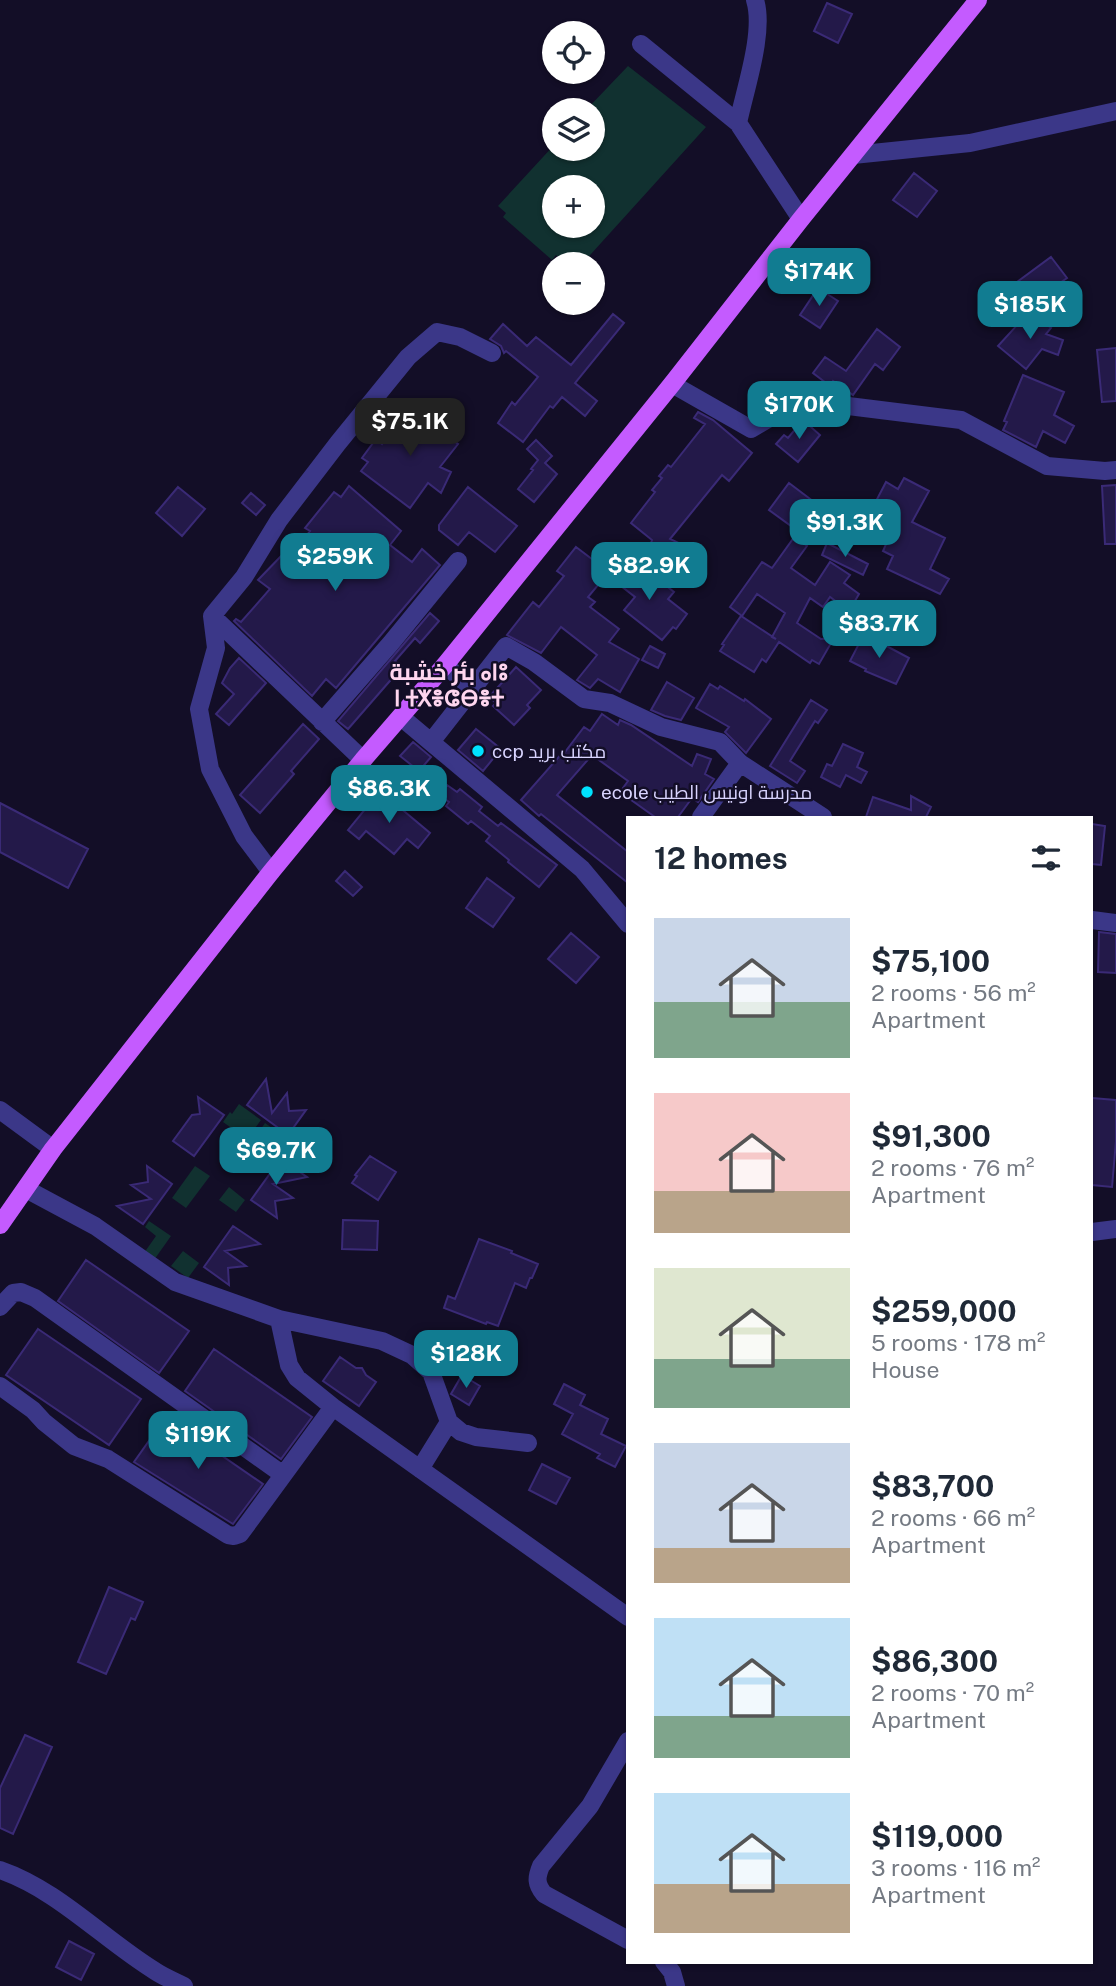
<!DOCTYPE html>
<meta charset="utf-8">
<style>
body{margin:0;font-family:"Public Sans",Cairo,"Noto Sans Tifinagh",sans-serif;background:#f2f2f3;color:#1f2937;height:100vh;display:flex;flex-direction:column;font-size:26px;white-space:nowrap}
*{box-sizing:border-box;margin:0}
p{font-size:23px;color:#747a83}
.icon{flex:none;width:38px;height:38px;fill:none;stroke:currentColor;stroke-width:2;stroke-linecap:round;stroke-linejoin:round}
.map{position:relative;flex:1;overflow:hidden}
.drawer{position:absolute;left:626px;top:816px;width:467px;height:1148px;display:flex;flex-direction:column;background:#fff;border-radius:0px;box-shadow:0 2px 5px #0004}
.drawer>*{flex:none}
.fabs{position:absolute;left:542px;top:21px;display:grid;gap:14px}
.fabs a{display:grid;place-items:center;width:63px;height:63px;border-radius:50%;background:#fff;box-shadow:0 2px 5px #0004;font-size:35px}
.price{position:absolute;translate:-50% -60px;padding:0 16px;border-radius:14px;background:#117c91;color:#fff;font-size:23px;line-height:46px;filter:drop-shadow(0 2px 4px #0008)}
.price::after{content:'';position:absolute;left:50%;top:42px;width:21px;height:16px;margin-left:-10px;background:inherit;clip-path:polygon(0 0,100% 0,50% 100%)}
.price.selected{background:#222;color:#fff}
ul{padding:0;list-style:none}
li{display:flex;align-items:center;gap:21px;height:175px;padding:0 28px}
li span{display:grid;place-items:center;flex:none;width:196px;height:140px;border-radius:0px;color:#555}
li>.icon{margin-inline-start:auto}
span .icon{width:84px;height:84px;fill:#fffc;stroke-width:1}
li b{font-size:30px}
h2{display:flex;justify-content:space-between;align-items:center;height:84px;padding:0 28px;font-size:30px}
.map>svg:first-child{display:block}
.green{fill:#113130;fill-rule:evenodd}
.building{fill:#231949;stroke:#3a2a76;stroke-width:2}
.lines{fill:none;stroke-linecap:round;stroke-linejoin:round}
.minor{stroke:#3b3788;stroke-width:18}
.major{stroke:#c45bff;stroke-width:18}
.poi-dot{fill:#00e2ff;stroke:#130e27;stroke-width:2.5}
.labels{text-anchor:middle;stroke-width:5;stroke-linejoin:round;paint-order:stroke}
.poi-label{font-size:19px;fill:#d9d4ff;stroke:#130e27;text-anchor:start}
.quarter-label{font-size:23px;font-weight:bold;fill:#ffd6ef;stroke:#130e27}
</style>
<div class="map">
<svg width="1116" height="1986" viewBox="0 0 1116 1986">
<rect width="100%" height="100%" fill="#130e27"/>
<!-- green -->
<path class="green" d="M628 66 706 127 582 264H567L556 255 552 260 503 217 506 213 498 206 555 144V149H593V110H586ZM593 187V226H555V187Z
M239 1104 261 1120 247 1139 223 1122 230 1112 232 1114Z
M265 1123 289 1140 275 1159 252 1142Z
M195 1166 210 1176 186 1208 172 1198Z
M229 1187 245 1200 236 1212 219 1200Z
M149 1221 171 1236 154 1260 144 1253 156 1236 145 1227Z
M183 1251 199 1263 188 1278 171 1266Z"/>
<!-- building -->
<path class="building" d="M827 3 852 14 838 43 814 31Z
M914 173 937 191 917 217 893 200Z
M1051 257 1067 278 1050 290 1043 282 1023 297 1013 285Z
M818 288 838 301 820 328 800 315Z
M1030 311 1051 328 1046 334 1063 340 1058 355 1042 349 1026 369 998 346Z
M613 314 624 323 575 383 597 401 585 416 562 397 553 408 550 406 523 442 498 423 512 402 515 405 538 377 506 351 504 353 501 346 490 339 503 324 527 346 536 337 571 365Z
M877 329 900 347 883 370 875 364 853 395 833 381 830 386 813 373 825 357 846 371Z
M1116 348V401L1102 402 1097 350Z
M1023 375 1064 392 1054 415 1074 426 1065 443 1043 431 1036 447 1003 430 1007 422 1004 421Z
M410 405 433 421 431 424 458 444 440 467 451 472 441 493 428 483 410 508 361 471 368 462 362 458 376 439 382 444Z
M698 412 713 420 752 453 729 481 722 475 670 539 702 554 691 566 683 559 651 543 652 540 631 523 655 492 652 490 662 478 659 476 668 465 671 467 705 424 694 418Z
M803 420 820 435 798 462 776 444 784 435 788 438Z
M536 440 552 456 545 463 557 474 534 502 518 489 533 470 531 469 538 460 527 449Z
M904 478 929 491 912 522 945 538 930 569 949 579 940 594 887 569 893 556 883 551 898 517 874 505 886 482 898 489Z
M789 483 818 505 798 531 769 510Z
M1116 485V544H1105L1102 486Z
M349 486 401 531 390 545 412 562 422 549 440 565 336 688 326 679 312 696 234 621 236 619 241 622 270 589 258 580 285 552 290 557 310 531 305 528 334 492 341 497Z
M178 487 205 509 182 536 156 513Z
M468 487 517 526 495 552 469 532 458 545 439 530V525Z
M251 493 265 505 256 515 242 503Z
M795 536 807 546 791 568 815 585 830 562 850 575 844 583 859 594 849 611 830 597 823 607 810 598 797 623 821 639 834 638 819 664 812 660 810 663 779 642 766 662 762 659 754 672 720 651 724 645 722 644 741 616 776 639 772 637 785 613 757 594 742 616 730 607 762 562 772 568Z
M827 543 868 564 863 575 822 555Z
M576 547 609 572 588 597 595 602 590 607 619 629 609 642 639 659 620 692 598 679 590 688 577 680 597 655 561 627 541 653 507 635 533 602 539 607 564 576 557 571Z
M618 562 645 584 654 576 674 592 668 599 687 614 676 629 673 627 662 640 624 610 635 597 607 575Z
M430 613 439 621 420 643 415 638 395 661 402 667 348 729 338 721Z
M864 634 909 658 896 684 865 671 866 669 850 661Z
M650 646 665 654 658 668 642 660Z
M239 658 266 683 229 725 216 714 234 694 222 683 230 668Z
M516 667 541 690 527 705 530 708 514 725 493 706 496 703 489 697Z
M667 682 694 698 681 720 665 716 651 710Z
M710 684 718 689 720 686 744 701 745 699 771 719 746 753 725 732 729 727 696 708Z
M811 700 827 710 818 723 815 721 790 761 805 771 797 783 770 766Z
M602 714 618 725 620 720 631 725 692 766 697 754 711 759 705 774 714 779 698 802 692 798 678 817H655L620 792 628 781 592 755 557 795 628 852V883L541 814 539 816 521 800 564 751 565 752 584 727 590 731Z
M303 724 319 739 291 771 294 774 260 813 240 795Z
M476 729 501 749 483 771 458 750Z
M413 742 431 757 419 771 400 756Z
M843 744 863 753 857 767 867 772 861 783 846 775 840 787 821 777 827 764 832 766Z
M447 785 457 792 460 789 482 807 479 811 498 826 501 823 557 865 539 887 508 862 509 860 486 841 490 836 471 821 468 824 446 806 449 802 439 795Z
M380 791 430 833 418 848 407 839 394 854 366 831 359 839 348 830Z
M911 796 931 807 926 817H866L873 797 911 810Z
M0 803 88 849 68 888 0 852Z
M1092 824 1105 826 1101 865 1092 864Z
M345 871 362 887 353 896 336 881Z
M487 878 514 898 493 927 466 908Z
M1099 932 1116 934V973L1098 972Z
M571 933 599 957 576 983 548 959Z
M266 1079 272 1113 287 1093 289 1111 306 1110 288 1135 247 1105Z
M198 1097 224 1115 194 1156 173 1141 192 1115 200 1114Z
M1092 1098 1116 1100V1141L1112 1187 1092 1185Z
M370 1156 396 1172 378 1200 352 1183 357 1176 355 1175Z
M279 1161H284L307 1177 273 1184 293 1198 275 1201 277 1218 251 1200Z
M147 1166 172 1184 143 1224 117 1206 151 1199 131 1185 148 1182Z
M343 1220 378 1221 377 1250 342 1249Z
M233 1226 260 1244 225 1251 246 1266 228 1268 229 1285 204 1267Z
M479 1239 512 1251 511 1253 538 1264 532 1278H530L526 1288 515 1283 498 1326 487 1322 486 1324 444 1308 448 1296 455 1299Z
M86 1260 189 1331 159 1373 58 1301Z
M38 1329 141 1399 109 1445 6 1375Z
M214 1349 312 1417 281 1459 185 1391Z
M340 1357 356 1368H362L366 1375 376 1382 359 1406 323 1381Z
M462 1375 480 1386 469 1405 451 1394Z
M564 1384 585 1395 580 1405 608 1419 601 1434 626 1446 615 1467 597 1458 600 1454 562 1434 573 1414 554 1404Z
M166 1417 263 1484 233 1524 134 1462Z
M542 1464 570 1478 556 1504 529 1490Z
M109 1587 143 1602 135 1620 131 1618 106 1674 78 1662Z
M25 1735 52 1747 13 1834 0 1828V1788Z
M69 1941 94 1954 81 1980 56 1967Z"/>
<g class="lines">
<!-- minor -->
<path class="minor" d="M641 44 738 123 801 219
M738 123C745 89 765 32 755 0
M853 155 970 143 1116 111
M672 384 751 429 800 400 961 420 1047 466 1105 471 1116 470
M212 616 216 648 199 709 210 769 244 836 271 872
M445 665 474 690
M401 717 582 869 628 924
M322 722 391 643 458 561
M431 742 506 646 534 662 584 699 610 703 661 727 720 742 740 763 823 817
M363 760 212 616 244 577 279 520 338 443 408 357 437 332 460 337 492 353
M701 817 740 763
M1092 920 1116 923
M0 1110 53 1149
M26 1189 95 1226 175 1282 279 1319 289 1365 297 1378 333 1407 628 1617
M1092 1232 1116 1229
M0 1307 13 1293 21 1292 35 1298 282 1474
M279 1319 382 1341 412 1355 431 1372 449 1422 461 1432 476 1437 528 1443
M0 1386 33 1410 44 1422 74 1446 108 1459 228 1535 234 1536 240 1534 333 1407
M420 1469 449 1422
M628 1741 590 1806 541 1866C536 1878 536 1884 544 1894L628 1940
M0 1870C58 1890 103 1939 155 1971 164 1977 174 1981 184 1986
M664 1962 672 1972 676 1986"/>
<!-- major -->
<path class="major" d="M0 1225 53 1149 271 872 363 760 445 665 672 384 801 219 978 0"/>
</g>
<!-- markers -->
<g class="poi-dot">
<circle cx="478" cy="751" r="7"/>
<circle cx="587" cy="792" r="7"/>
</g>
<g class="labels">
<!-- poi labels -->
<g class="poi-label">
<text x="492" y="758">ccp مكتب بريد</text>
<text x="601" y="799">ecole مدرسة اونيس الطيب</text>
</g>
<!-- quarter labels -->
<g class="quarter-label">
<text x="449" y="680">بئر خشبة ⴰⵏⵓ<tspan x="449" dy="26">ⵏ ⵜⵅⴻⵛⴱⴻⵜ</tspan></text>
</g>
</g>
</svg>
<div class="fabs">
<a><svg class="icon" aria-label="locate" viewBox="0 0 24 24"><circle cx="12" cy="12" r="6"/><path d="M12 2v4M12 18v4M2 12h4M18 12h4"/></svg></a>
<a><svg class="icon" aria-label="layers" viewBox="0 0 24 24"><path d="M12 4l9 5-9 5-9-5zM3 14l9 5 9-5"/></svg></a>
<a>+</a>
<a>−</a>
</div>
<b class="price" style="left:819px;top:308px">$174K</b>
<b class="price" style="left:1030px;top:341px">$185K</b>
<b class="price" style="left:799px;top:441px">$170K</b>
<b class="price selected" style="left:410px;top:458px">$75.1K</b>
<b class="price" style="left:845px;top:559px">$91.3K</b>
<b class="price" style="left:335px;top:593px">$259K</b>
<b class="price" style="left:649px;top:602px">$82.9K</b>
<b class="price" style="left:879px;top:660px">$83.7K</b>
<b class="price" style="left:389px;top:825px">$86.3K</b>
<b class="price" style="left:276px;top:1187px">$69.7K</b>
<b class="price" style="left:466px;top:1390px">$128K</b>
<b class="price" style="left:198px;top:1471px">$119K</b>
<section class="drawer">
<h2>12 homes<svg class="icon" aria-label="filters" viewBox="0 0 24 24"><path d="M4 7h16M4 17h16"/><circle cx="9" cy="7" r="2"/><circle cx="15" cy="17" r="2"/></svg></h2>
<ul>
<li><span style="background:linear-gradient(#c9d6e8 60%,#7fa58c 0)"><svg class="icon" aria-label="home" viewBox="0 0 24 24"><path d="M3 11l9-7 9 7M6 9v11h12V9"/></svg></span><div><b>$75,100</b><p>2 rooms · 56 m²</p><p>Apartment</p></div></li>
<li><span style="background:linear-gradient(#f6c9c9 70%,#b9a48a 0)"><svg class="icon" aria-label="home" viewBox="0 0 24 24"><path d="M3 11l9-7 9 7M6 9v11h12V9"/></svg></span><div><b>$91,300</b><p>2 rooms · 76 m²</p><p>Apartment</p></div></li>
<li><span style="background:linear-gradient(#dfe7d0 65%,#7fa58c 0)"><svg class="icon" aria-label="home" viewBox="0 0 24 24"><path d="M3 11l9-7 9 7M6 9v11h12V9"/></svg></span><div><b>$259,000</b><p>5 rooms · 178 m²</p><p>House</p></div></li>
<li><span style="background:linear-gradient(#c9d6e8 75%,#b9a48a 0)"><svg class="icon" aria-label="home" viewBox="0 0 24 24"><path d="M3 11l9-7 9 7M6 9v11h12V9"/></svg></span><div><b>$83,700</b><p>2 rooms · 66 m²</p><p>Apartment</p></div></li>
<li><span style="background:linear-gradient(#bfe0f5 70%,#7fa58c 0)"><svg class="icon" aria-label="home" viewBox="0 0 24 24"><path d="M3 11l9-7 9 7M6 9v11h12V9"/></svg></span><div><b>$86,300</b><p>2 rooms · 70 m²</p><p>Apartment</p></div></li>
<li><span style="background:linear-gradient(#bfe0f5 65%,#b9a48a 0)"><svg class="icon" aria-label="home" viewBox="0 0 24 24"><path d="M3 11l9-7 9 7M6 9v11h12V9"/></svg></span><div><b>$119,000</b><p>3 rooms · 116 m²</p><p>Apartment</p></div></li>
</ul>
</section>
</div>
